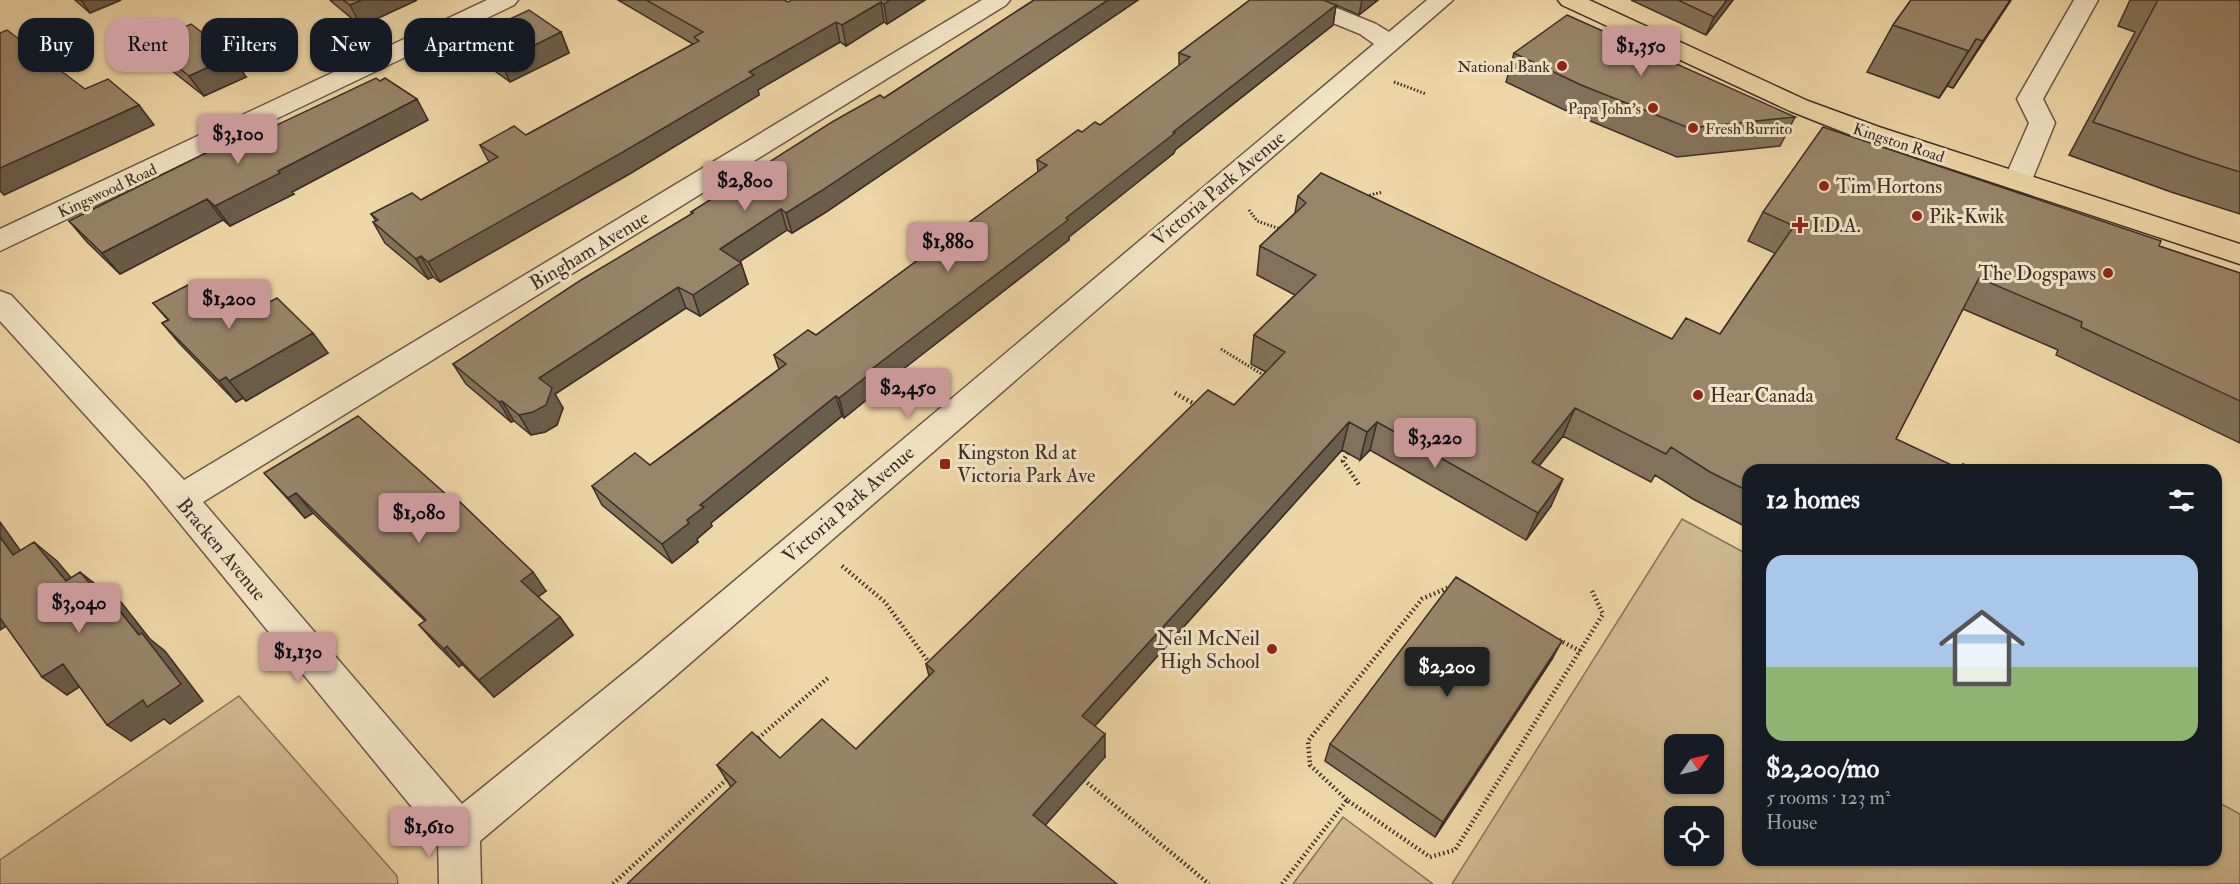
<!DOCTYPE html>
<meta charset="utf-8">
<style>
body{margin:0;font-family:"IM FELL Double Pica",serif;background:#20242c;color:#f1f3f6;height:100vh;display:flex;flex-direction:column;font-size:22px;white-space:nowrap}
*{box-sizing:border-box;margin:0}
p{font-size:20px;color:#9ea1a6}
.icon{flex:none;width:33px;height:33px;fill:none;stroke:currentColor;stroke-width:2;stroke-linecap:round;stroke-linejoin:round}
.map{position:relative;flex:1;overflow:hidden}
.sheet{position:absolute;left:1742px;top:464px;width:480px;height:402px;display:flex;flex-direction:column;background:#171b24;border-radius:18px;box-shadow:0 2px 4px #0004}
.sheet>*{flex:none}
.hud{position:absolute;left:18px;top:18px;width:570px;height:54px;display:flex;gap:12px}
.needle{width:39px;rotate:56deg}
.controls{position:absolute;left:1664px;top:734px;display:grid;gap:12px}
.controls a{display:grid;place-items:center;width:60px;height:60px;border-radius:12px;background:#171b24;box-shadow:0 2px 4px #0004;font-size:30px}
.price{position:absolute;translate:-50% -51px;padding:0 14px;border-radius:6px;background:#c59692;color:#111;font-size:20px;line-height:39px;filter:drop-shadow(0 2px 3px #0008)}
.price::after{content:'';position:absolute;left:50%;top:36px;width:18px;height:14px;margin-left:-9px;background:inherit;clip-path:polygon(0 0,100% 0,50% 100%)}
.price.current{background:#222;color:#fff}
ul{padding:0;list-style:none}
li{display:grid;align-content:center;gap:12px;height:318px;padding:0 24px}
li span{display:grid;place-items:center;height:186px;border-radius:18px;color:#555}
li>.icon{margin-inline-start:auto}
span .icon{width:108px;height:108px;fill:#fffc;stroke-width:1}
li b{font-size:26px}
h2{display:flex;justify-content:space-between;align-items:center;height:72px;padding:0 24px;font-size:26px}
.tag{padding:0 21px;border-radius:18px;background:#171b24;box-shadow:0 2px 4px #0004;font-size:21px;line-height:54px}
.tag.current{background:#c59692;color:#111}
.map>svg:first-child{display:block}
.green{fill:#cfb991;stroke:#86745c;stroke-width:1.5;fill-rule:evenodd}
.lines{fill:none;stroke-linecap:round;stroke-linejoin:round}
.minor-casing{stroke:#685848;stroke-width:3}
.major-casing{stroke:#3c2e28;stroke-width:3}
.path-far1{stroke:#3c2e28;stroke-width:3;stroke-dasharray:1.5 2;stroke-linecap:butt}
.path{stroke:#3c2e28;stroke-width:4.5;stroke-dasharray:1.5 3;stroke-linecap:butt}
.minor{fill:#f3e4c6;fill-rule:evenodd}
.major{fill:#edd6a7;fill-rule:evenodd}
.wall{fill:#83725b;stroke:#3c2e28;stroke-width:1.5}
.shaded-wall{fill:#6a5d4a;stroke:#3c2e28;stroke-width:1.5}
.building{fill:#98856a;stroke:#3c2e28;stroke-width:1.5}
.poi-dot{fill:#8f2418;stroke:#f3e4c6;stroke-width:2}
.labels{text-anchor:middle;stroke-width:6;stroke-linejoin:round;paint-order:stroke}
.far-poi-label{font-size:16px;fill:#3c2e28;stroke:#f3e4c6;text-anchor:end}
.far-street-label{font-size:16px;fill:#3c2e28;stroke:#f3e4c6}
.poi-label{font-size:20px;fill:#3c2e28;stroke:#f3e4c6;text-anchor:start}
.street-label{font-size:20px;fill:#3c2e28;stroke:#f3e4c6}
</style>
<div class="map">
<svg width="2240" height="884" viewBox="0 0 2240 884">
<rect width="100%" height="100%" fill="#edd6a7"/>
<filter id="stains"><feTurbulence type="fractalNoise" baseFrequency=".00333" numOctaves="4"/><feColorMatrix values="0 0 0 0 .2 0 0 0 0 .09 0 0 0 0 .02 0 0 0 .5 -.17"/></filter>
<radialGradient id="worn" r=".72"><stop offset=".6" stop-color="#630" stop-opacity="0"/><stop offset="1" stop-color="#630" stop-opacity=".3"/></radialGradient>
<!-- green -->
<path class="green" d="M1682 519 1747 554 1748 860H2216V801L2240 814V884H1452ZM1674 744H1713V783H1674ZM1674 816H1713V855H1674Z
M239 696 397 876 398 884H0V860Z
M1343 817 1433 884H1293Z"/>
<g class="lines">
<defs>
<path id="minor" d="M487 0H518L514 5 0 251V229Z
M982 0H1010L1006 5 203 502 462 804 639 661 1374 44 1360 34 1289 5 1285 0H1317L1376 24 1389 32 1427 0H1453L665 685 480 841 481 884H439L438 839 147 483 0 321V291L11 295 184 480Z
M2074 0H2098L2043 99 2055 123 2032 180 2028 186 2018 189 2008 186 2004 180 2029 123 2017 99Z"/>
<path id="major" d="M1558 0H1589L1808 101 1879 127 2240 244V264L1861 139 1790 111 1562 5Z"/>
</defs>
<!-- minor casing -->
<use href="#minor" class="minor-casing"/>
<!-- major casing -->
<use href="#major" class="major-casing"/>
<!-- path-far1 -->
<path class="path-far1" d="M1394 82 1426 94
M1366 196 1383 192
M1249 210 1257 221 1283 230
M1221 349 1265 376"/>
<!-- path -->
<path class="path" d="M1262 375 1266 377
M1175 393 1196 405
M1348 453 1343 461 1359 485
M842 566 885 602 930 664
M1559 640 1580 651
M755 741 829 677
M1084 780 1209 884
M1347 800 1310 765 1308 741 1422 599 1454 585
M613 884 728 778
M1282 884 1347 800 1430 857 1455 850 1603 614 1592 591"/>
<!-- minor -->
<use href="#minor" class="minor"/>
<!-- major -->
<use href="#major" class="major"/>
</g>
<!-- wall -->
<path class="wall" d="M75 0H121L90 13Z
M330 0H417L361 26 332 2Z
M618 0H784L788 2 925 0 887 24 884 22 846 46 840 42 758 90 759 95 631 173 440 282 433 277 428 279 385 243 373 222 376 221 371 214 421 200 489 162 480 145 526 135 693 44Z
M1034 0H1138L826 212 792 233 787 230 739 262 741 263 748 284 700 316 686 308 555 394 563 408 557 425 545 432 531 435 514 421 511 422 466 384 453 364 692 214 691 212 884 98Z
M1250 0H1378L1359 15 1336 5 1333 25 1175 150 1174 153 1069 237V240L875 391V393L844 418 842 416 711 523 712 526 697 539 698 542 672 563 602 505 592 486 650 465 779 369 774 355 816 335 1038 172 1037 160 1082 132 1100 125 1179 66V53Z
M1631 0H1733L1706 35Z
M1911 0H2011L1953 88 1947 86 1939 98 1867 72 1893 25Z
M2130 0H2240V214L2171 192 2069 155 2135 32 2118 26Z
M561 32 569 53 510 82 478 59 469 38Z
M148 43 246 77 204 96 162 63Z
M1514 53 1795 117 1780 146 1677 157 1571 113 1506 82Z
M428 120 292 192 294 194 230 226 223 220 120 274 87 242 69 221 226 149Z
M1298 196 1672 339 1720 334 1775 253 1748 241 1763 212 2159 246 2240 273V443L2056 355 2058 350 1963 309 1896 439 1959 469 1963 464 1975 470H1748V528L1693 499 1655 475 1651 482 1563 436 1539 466 1551 506 1526 540 1370 450 1360 460 1342 450 1095 726 1105 757 731 787 717 765 780 758 856 749 929 676 926 664 1234 405 1266 372 1251 364 1254 335 1295 295 1257 275 1260 246 1295 213Z
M198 296 247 314 328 353 246 401 243 398 236 402 180 344 162 323 168 320 153 303Z
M264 473 546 591 538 597 560 617 573 635 494 697 462 664 459 667 435 643 419 625 425 621 313 513 305 518Z
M1552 659 1435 837 1325 761 1330 744Z"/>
<!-- shaded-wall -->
<path class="shaded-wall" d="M81 0H121L90 13Z
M362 0H417L361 26 350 5Z
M890 0H925L887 24 884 4Z
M1108 0H1138L826 212 792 233 786 213Z
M1362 0H1378L1359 15Z
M1727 0H1733L1706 35 1714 17Z
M2010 0H2011L1953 88 1983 41Z
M881 2 884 22 846 46 842 25Z
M1336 5 1333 25 1175 150 1174 153 1069 237V240L875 391V393L844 418 839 398 869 371 1066 218 1173 132Z
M836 22 840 42 758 90 759 95 631 173 440 282 428 262 749 72Z
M561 32 569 53 510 82 501 62Z
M1976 39 1947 86 1939 98Z
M233 56 246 77 204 96 189 76Z
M417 99 428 120 292 192 294 194 230 226 215 206 278 171Z
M139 105 154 125 4 195 0 191V168Z
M207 199 223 220 120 274 102 253Z
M781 209 787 230 727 270 720 249Z
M421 256 433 277 428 279 416 259Z
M741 263 748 284 700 316 693 295Z
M678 287 686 308 555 394 563 408 557 425 545 432 531 435 519 415 539 378Z
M313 333 328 353 246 401 229 381Z
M226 377 243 398 236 402 219 381Z
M836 396 842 416 711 523 712 526 697 539 698 542 672 563 662 544 687 520 700 505Z
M502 401 514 421 511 422 499 402Z
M1575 408 1563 436 1520 489 1532 462Z
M1349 422 1342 450 1083 739 1082 716Z
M1377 422 1370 450 1360 460 1367 432Z
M1563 479 1551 506 1526 540 1538 513Z
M296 493 313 513 305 518 288 498Z
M0 522 37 574 13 555 0 537Z
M34 542 57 561 89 599 66 581Z
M80 572 103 590 93 587Z
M533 572 546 591 535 599 521 581Z
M98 584 121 602 150 639 165 651 203 701 170 724 164 719 131 741 107 725 139 635Z
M0 610 14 621 0 630Z
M560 617 573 635 494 697 479 680Z
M1562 641 1552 659 1435 837 1443 822Z
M447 646 462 664 459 667 444 649Z
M63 664 87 682 67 695 42 677Z
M1105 734V757L1036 836 1033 815Z"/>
<!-- building -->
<path class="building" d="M343 0H362L350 5Z
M646 0H784L788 2 792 0H890L884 4 881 2 842 25 836 22 749 72 754 75 623 152 428 262 421 256 416 259 373 222 378 220 371 214 412 193 421 200 498 157 480 145 514 126 526 135 699 41 694 37 703 32Z
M1034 0H1108L821 191 786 213 781 209 720 249 741 263 693 295 678 287 539 378 552 388 546 405 533 412 519 415 502 401 499 402 453 364 581 280 693 213 691 212 832 122 880 95 884 98Z
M1250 0H1323L1336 5 1173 132 1175 133 1066 218 1068 220 869 371 871 373 839 398 836 396 700 505 704 507 687 520 689 523 662 544 592 486 635 453 650 465 698 430 786 364 774 355 808 330 816 335 1047 165 1037 160 1078 130 1082 132 1095 122 1100 125 1190 57 1179 53Z
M1678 0H1727L1714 17Z
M1911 0H2010L1983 41 1976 39 1969 51 1893 25Z
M2158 0H2240V172L2199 159 2093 122Z
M529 10 561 32 501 62 469 38Z
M1567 15 1795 117 1689 128 1581 85 1514 53Z
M191 24 233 56 189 76 148 43Z
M7 30 85 89 108 79 139 105 0 168V33Z
M376 78 380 81 385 78 417 99 278 171 280 173 215 206 207 199 102 253 69 221 222 145 226 149Z
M1823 127 2161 241 2159 246 2240 273V401L2081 327 2082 322 1979 278 1896 439 1960 469 1963 464 1975 470H1748V491L1710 472 1671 447 1666 454 1575 408 1532 462 1563 479 1538 513 1377 422 1367 432 1349 422 1082 716 1105 734 1033 815 1117 884H627L736 782 717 765 752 732 780 758 822 719 856 749 934 671 926 664 1208 390 1234 405 1285 352 1254 335 1316 275 1260 246 1306 203 1298 196 1321 173 1672 339 1686 318 1720 334 1794 226 1763 212Z
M188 285 198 296 218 286 247 314 277 298 313 333 229 381 226 377 219 381 162 323 169 320 153 303Z
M358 416 457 504 460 502 533 572 521 581 560 617 479 680 447 646 444 649 419 625 426 620 296 493 288 498 264 473Z
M0 537 13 555 34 542 66 581 80 572 93 587 98 584 139 635 142 633 181 684 147 707 143 700 107 725 63 664 42 677 0 618Z
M1456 577 1562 641 1443 822 1330 744Z
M2216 610 2218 614 2216 625Z"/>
<!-- markers -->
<g class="poi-dot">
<circle cx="1562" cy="66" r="6"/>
<circle cx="1653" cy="108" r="6"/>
<circle cx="1693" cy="128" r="6"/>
<circle cx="1824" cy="186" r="6"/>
<circle cx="1917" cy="216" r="6"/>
<path d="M1797 216h6v6h6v6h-6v6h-6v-6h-6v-6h6z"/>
<circle cx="2108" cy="273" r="6"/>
<circle cx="1698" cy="395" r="6"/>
<rect x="939" y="458" width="12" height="12" rx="3"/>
<circle cx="1272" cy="649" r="6"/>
</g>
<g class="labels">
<!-- far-poi labels -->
<g class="far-poi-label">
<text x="1550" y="72">National Bank</text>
<text x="1641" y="114">Papa John's</text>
<text x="1705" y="134" text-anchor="start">Fresh Burrito</text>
</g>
<!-- far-street labels -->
<g class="far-street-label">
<text transform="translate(1899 142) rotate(18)" y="6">Kingston Road</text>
<text transform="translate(107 190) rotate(-25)" y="6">Kingswood Road</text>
</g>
<!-- poi labels -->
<g class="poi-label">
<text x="1836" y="193">Tim Hortons</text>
<text x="1929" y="223">Pik-Kwik</text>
<text x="1812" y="232">I.D.A.</text>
<text x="2096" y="280" text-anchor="end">The Dogspaws</text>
<text x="1710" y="402">Hear Canada</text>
<text x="957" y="459">Kingston Rd at<tspan x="957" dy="23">Victoria Park Ave</tspan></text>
<text x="1260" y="645" text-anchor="end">Neil McNeil<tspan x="1260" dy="23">High School</tspan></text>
</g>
<!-- street labels -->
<g class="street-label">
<text transform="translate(1218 188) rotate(-40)" y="7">Victoria Park Avenue</text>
<text transform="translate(589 250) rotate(-31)" y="7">Bingham Avenue</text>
<text transform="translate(848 504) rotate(-41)" y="7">Victoria Park Avenue</text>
<text transform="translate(222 549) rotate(50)" y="7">Bracken Avenue</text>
</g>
</g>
<rect width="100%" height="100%" filter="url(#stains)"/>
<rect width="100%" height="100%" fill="url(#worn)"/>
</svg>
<div class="controls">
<a><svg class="needle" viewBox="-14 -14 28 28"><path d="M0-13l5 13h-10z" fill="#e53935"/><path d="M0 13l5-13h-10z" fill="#9ea1a6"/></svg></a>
<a><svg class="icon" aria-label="locate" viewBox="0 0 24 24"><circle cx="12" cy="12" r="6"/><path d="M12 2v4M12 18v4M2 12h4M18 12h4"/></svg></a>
</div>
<b class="price" style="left:1641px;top:77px">$1,350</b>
<b class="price" style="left:238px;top:165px">$3,100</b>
<b class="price" style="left:745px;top:212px">$2,800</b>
<b class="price" style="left:948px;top:273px">$1,880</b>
<b class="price" style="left:229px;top:330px">$1,200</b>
<b class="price" style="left:908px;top:419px">$2,450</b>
<b class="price" style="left:1435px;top:469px">$3,220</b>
<b class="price" style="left:419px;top:544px">$1,080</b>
<b class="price" style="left:79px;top:634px">$3,040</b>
<b class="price" style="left:298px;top:683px">$1,130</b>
<b class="price current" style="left:1447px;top:698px">$2,200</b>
<b class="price" style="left:429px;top:858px">$1,610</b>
<div class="hud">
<a class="tag">Buy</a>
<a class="tag current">Rent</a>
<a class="tag">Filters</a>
<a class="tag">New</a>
<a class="tag">Apartment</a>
</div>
<section class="sheet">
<h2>12 homes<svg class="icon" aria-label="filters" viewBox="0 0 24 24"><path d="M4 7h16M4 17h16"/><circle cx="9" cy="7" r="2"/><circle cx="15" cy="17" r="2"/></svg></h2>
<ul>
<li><span style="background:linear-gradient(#a9c7e8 60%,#8fb573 0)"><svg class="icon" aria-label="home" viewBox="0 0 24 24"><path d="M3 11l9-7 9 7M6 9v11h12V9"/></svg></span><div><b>$2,200/mo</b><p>5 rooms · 123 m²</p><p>House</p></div></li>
</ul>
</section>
</div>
